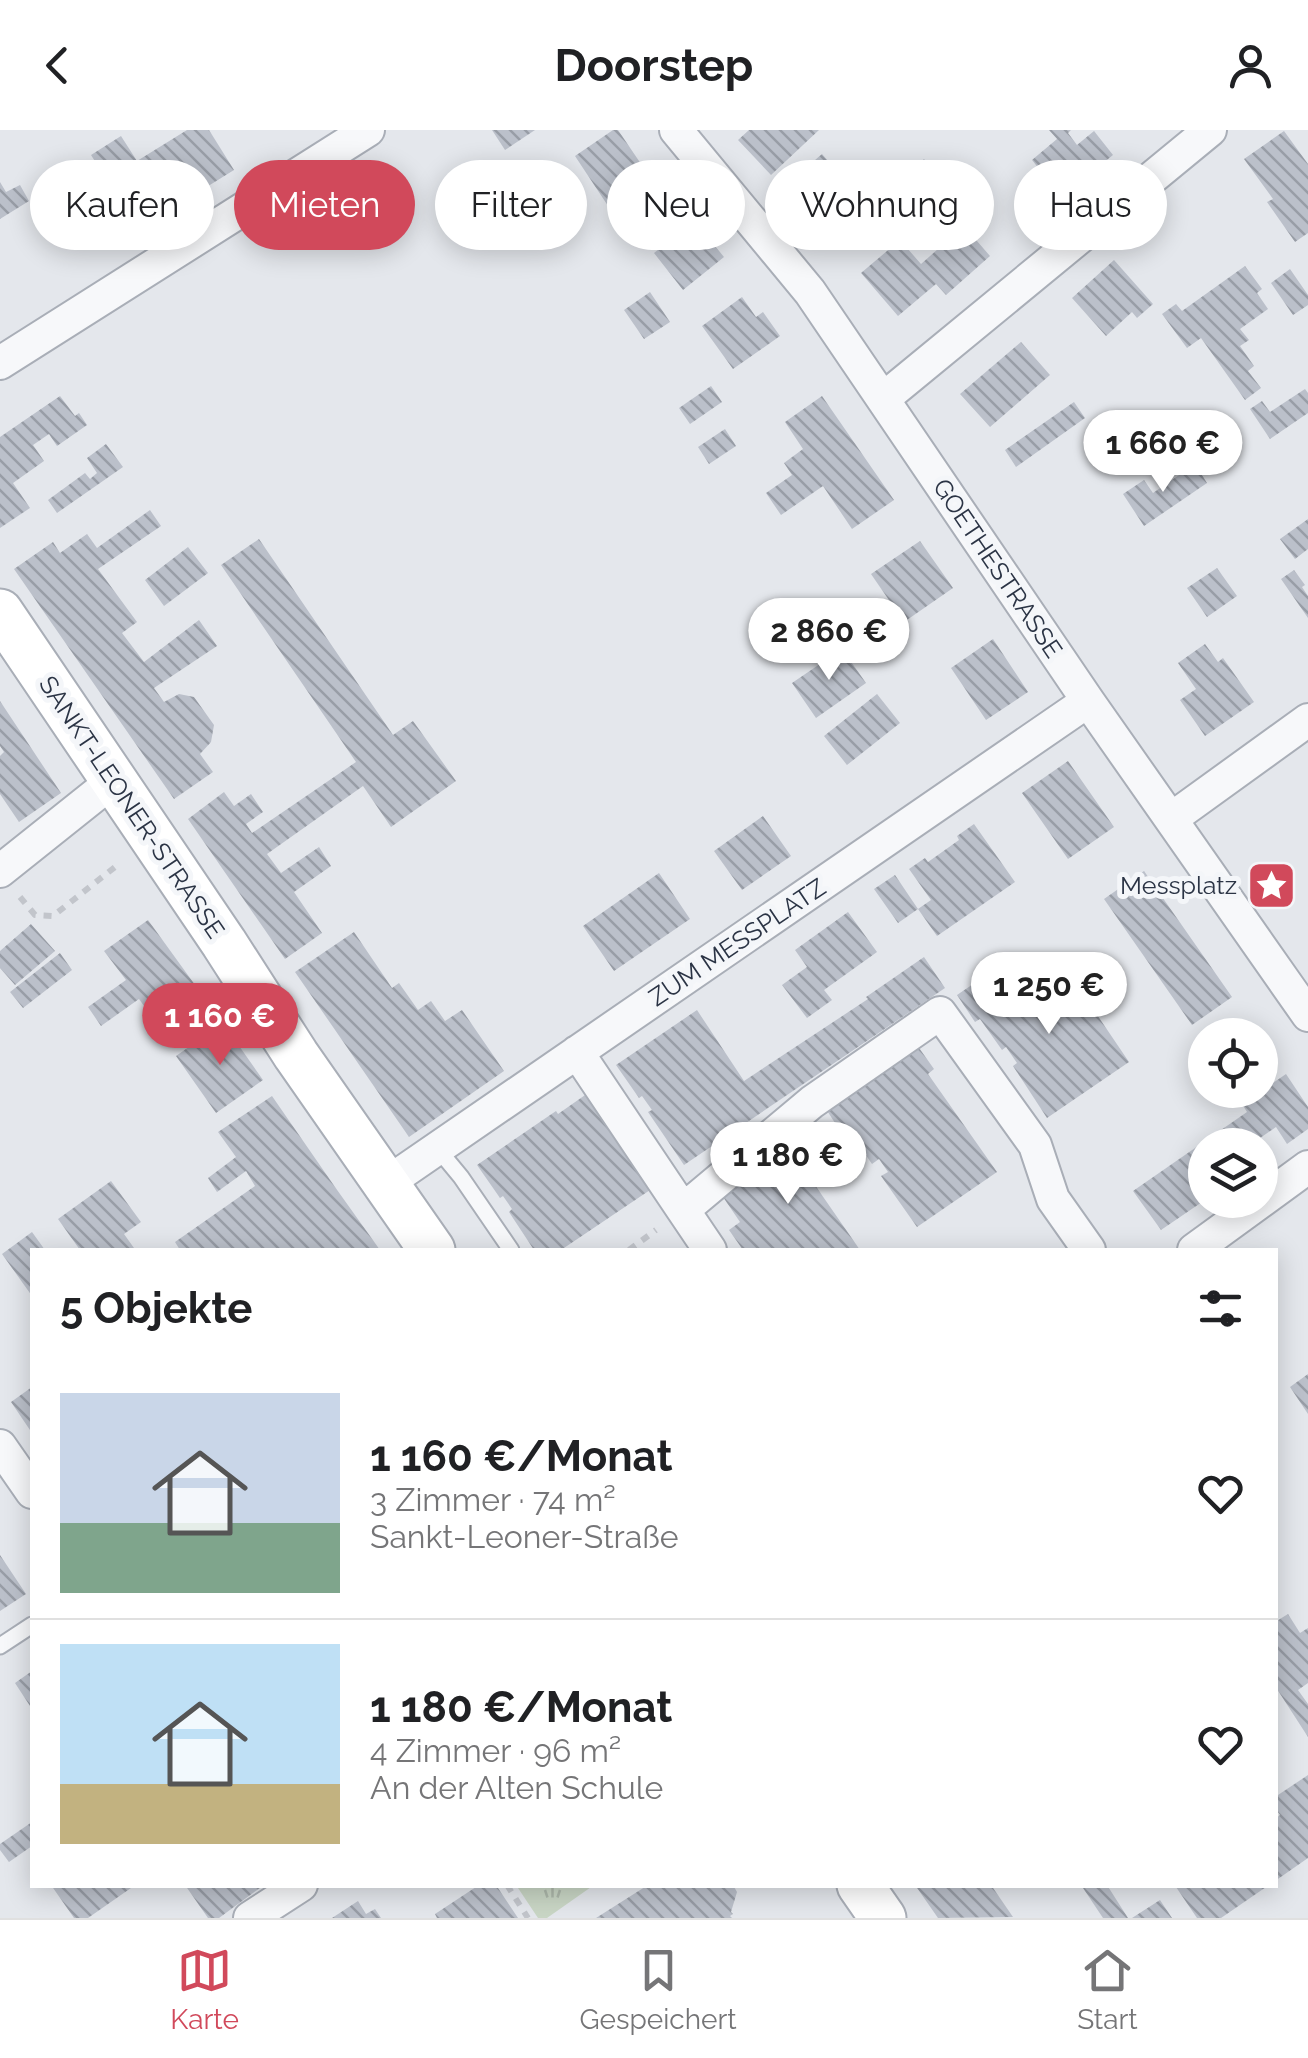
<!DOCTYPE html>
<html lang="de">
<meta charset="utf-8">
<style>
body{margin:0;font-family:Raleway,sans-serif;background:#f2f2f2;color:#202124;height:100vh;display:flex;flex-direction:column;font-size:38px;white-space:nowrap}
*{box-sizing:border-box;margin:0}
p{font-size:32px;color:#757577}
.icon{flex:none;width:55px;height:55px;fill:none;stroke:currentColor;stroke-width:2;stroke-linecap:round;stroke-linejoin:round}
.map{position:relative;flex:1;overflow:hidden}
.sheet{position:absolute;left:30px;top:1118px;width:1248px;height:640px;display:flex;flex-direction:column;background:#fff;border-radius:0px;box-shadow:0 5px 25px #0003}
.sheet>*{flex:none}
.hud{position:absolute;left:30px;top:30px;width:1250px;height:90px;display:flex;gap:20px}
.tools{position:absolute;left:1188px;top:888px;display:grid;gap:20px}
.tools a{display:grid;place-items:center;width:90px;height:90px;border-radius:50%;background:#fff;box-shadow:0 5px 25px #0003;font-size:50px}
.price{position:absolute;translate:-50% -85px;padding:0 22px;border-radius:35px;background:#fff;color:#222;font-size:32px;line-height:65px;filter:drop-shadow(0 2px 5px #0008)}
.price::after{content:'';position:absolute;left:50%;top:60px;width:30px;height:22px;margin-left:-15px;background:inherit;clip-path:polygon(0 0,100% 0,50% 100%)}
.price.selected{background:#d1495b;color:#fff}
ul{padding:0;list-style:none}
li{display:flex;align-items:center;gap:30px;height:250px;padding:0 30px}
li+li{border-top:2px solid #e0e0e0}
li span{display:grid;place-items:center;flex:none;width:280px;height:200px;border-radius:0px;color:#555}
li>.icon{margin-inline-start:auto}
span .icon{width:120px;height:120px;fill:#fffc;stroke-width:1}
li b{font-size:42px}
h2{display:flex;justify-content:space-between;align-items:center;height:120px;padding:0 30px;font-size:42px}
.pill{padding:0 35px;border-radius:45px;background:#fff;box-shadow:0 5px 25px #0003;font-size:35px;line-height:90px}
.pill.selected{background:#d1495b;color:#fff}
header{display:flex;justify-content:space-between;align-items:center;height:130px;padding:0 30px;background:#fff;font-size:45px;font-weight:700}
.tabs{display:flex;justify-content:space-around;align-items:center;height:140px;border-top:2px solid #e0e0e0;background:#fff;font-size:28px;color:#757577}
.tabs a{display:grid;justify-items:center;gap:5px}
.tabs .selected{color:#d1495b}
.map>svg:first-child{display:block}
.grass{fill:url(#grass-tufts)}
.building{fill:url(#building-back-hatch)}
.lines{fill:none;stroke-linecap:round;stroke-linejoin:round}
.lane-casing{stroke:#a9aeb7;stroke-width:19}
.street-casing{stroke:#a9aeb7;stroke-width:36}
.secondary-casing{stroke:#a9aeb7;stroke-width:49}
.path{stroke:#c2c5cb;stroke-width:6;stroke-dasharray:8 8;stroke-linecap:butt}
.lane{stroke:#f7f8fa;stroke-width:15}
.street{stroke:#f7f8fa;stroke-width:32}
.secondary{stroke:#fff;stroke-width:45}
.labels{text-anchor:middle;stroke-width:10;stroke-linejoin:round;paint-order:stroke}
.street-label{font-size:25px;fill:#2b3445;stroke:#f4f6f9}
.poi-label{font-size:25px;fill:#2b3445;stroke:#f4f6f9;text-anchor:end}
</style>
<header><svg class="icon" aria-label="back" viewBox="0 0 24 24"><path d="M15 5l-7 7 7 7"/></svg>Doorstep<svg class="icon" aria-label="person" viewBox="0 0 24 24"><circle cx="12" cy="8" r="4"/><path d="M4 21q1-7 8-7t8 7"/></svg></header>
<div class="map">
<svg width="1308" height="1788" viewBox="0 0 1308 1788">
<defs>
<pattern id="grass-tufts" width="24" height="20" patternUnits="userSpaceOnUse" patternTransform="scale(2.5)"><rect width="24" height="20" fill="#c9d6c5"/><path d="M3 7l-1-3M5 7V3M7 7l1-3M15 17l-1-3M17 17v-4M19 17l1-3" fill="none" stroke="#adb8ab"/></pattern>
<pattern id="building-back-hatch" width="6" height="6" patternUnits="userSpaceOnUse" patternTransform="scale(2.5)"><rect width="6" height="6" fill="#bbc0ca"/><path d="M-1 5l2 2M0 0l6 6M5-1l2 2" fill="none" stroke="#989da6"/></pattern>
</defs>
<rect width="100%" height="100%" fill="#e4e7ec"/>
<!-- grass -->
<path class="grass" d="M516 1755H594L547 1788H538Z"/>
<!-- building -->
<path class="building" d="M187 0H209L234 40 168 81 146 46 116 65 91 25 121 6 137 31Z
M492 0H535L505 20Z
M613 0H618L658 59 616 88 575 26Z
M749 0H819L771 45 738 10Z
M1049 0H1071L1068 3 1077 15 1094 1 1113 25 1061 67 1032 30 1057 9Z
M1284 1 1308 34V103L1295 112 1267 72 1273 69 1244 29Z
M822 24 867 76 831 107 786 55Z
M924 29 938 45 942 42 962 64 955 70 966 82 944 102 914 66 909 70 895 54Z
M551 42 568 68 553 78 565 94 545 107 518 64Z
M478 43 491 62 472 74 459 54Z
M0 52 6 62 20 55 29 71 0 89Z
M694 91 724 127 683 160 654 123Z
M964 96 990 126 946 165 936 154 898 186 861 143 900 110 921 134Z
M1114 130 1153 174 1137 188 1132 182 1106 206 1072 168Z
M1245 136 1262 159 1257 163 1268 179 1240 199 1249 210 1240 216 1254 236 1248 241 1261 258 1245 270 1201 208 1187 218 1162 184 1176 174 1182 181Z
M1290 139 1308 165V175L1293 185 1271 153Z
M650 162 670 192 644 209 624 180Z
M742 167 756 187 763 182 780 206 733 239 702 196Z
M1021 212 1050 245 990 297 960 264Z
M711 256 722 272 690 294 679 278Z
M1305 259 1308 263V283L1270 309 1250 279 1262 271 1270 282Z
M60 266 75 286 79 283 87 295 57 316 49 304 33 315 44 331 13 353 30 378 0 398V307Z
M822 266 894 370 852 399 823 356 781 385 766 363 792 345 784 333 803 319 785 292Z
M1074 272 1085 288 1016 337 1005 320Z
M725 299 736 316 709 334 698 317Z
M106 314 123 337 57 383 48 370 85 343 90 349 97 343 87 328Z
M1195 334 1207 353 1144 396 1123 364 1144 350 1153 363Z
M150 380 161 396 98 439 137 492 122 503 144 532 199 490 217 516 154 558 164 572 179 564 194 567 214 595 211 612 200 624 213 642 174 669 14 439 53 412 60 423 87 404 97 418Z
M1308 389V419L1295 429 1280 409Z
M259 409 393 605 413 591 456 651 391 697 363 656 267 724 281 743 319 717 331 736 294 762 322 803 285 829 188 689 224 662 234 676 251 664 263 682 246 694 252 703 356 632 221 435Z
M920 411 953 458 904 492 871 444Z
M188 417 208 443 164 476 145 450Z
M1217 438 1237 466 1207 487 1187 458Z
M1294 440 1305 455 1302 457 1308 466V488L1281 449Z
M993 509 1028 562 986 590 951 538Z
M1205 514 1218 532 1223 528 1254 572 1205 606 1180 570 1196 559 1178 533Z
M842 519 866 553 816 588 792 553Z
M877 564 900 593 847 635 824 606Z
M0 571 61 663 19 692 0 664V626L4 622 0 616Z
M1068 631 1114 697 1068 729 1022 663Z
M763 686 791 726 742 760 714 721Z
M974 694 1015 752 937 806 918 779 931 770 909 739 925 728 928 732 959 710 957 706Z
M1144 741 1232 867 1192 895 1104 769Z
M659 743 690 789 614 841 583 796Z
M895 745 918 779 898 793 874 759Z
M848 782 877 822 824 860 832 870 807 888 782 855 807 837 795 820Z
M148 790 211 877 167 908 139 869 101 896 88 877 126 850 104 821Z
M31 794 55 821 15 855 0 838V821Z
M354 802 392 858 399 853 418 880 431 871 445 891 462 880 504 941 409 1007 295 842Z
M60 823 72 840 23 878 10 862Z
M924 827 945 858 684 1035 648 982 652 980 642 966 639 968 616 935 697 880 744 951 868 869 866 867Z
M1062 833 1129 932 1047 988 1013 936 1017 933 1006 917 1002 920 980 889 975 892 957 865 982 848 1001 875Z
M223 893 263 950 216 983 176 926Z
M917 915 934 939 928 944 997 1042 917 1097 881 1046 888 1042 879 1029 872 1034 848 999 842 1004 826 979Z
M1286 944 1308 977V999L1287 1014 1276 997 1250 1015H1205V1070L1161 1100 1133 1061 1247 982 1242 974Z
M588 963 653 1058 561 1120H534L509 1082 512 1079 503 1066 500 1068 477 1035 556 981 558 984Z
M272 966 335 1057 380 1120H180L175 1112 255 1056 246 1041 217 1062 208 1048 236 1027 218 1002Z
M813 1005 830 1030 808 1045 860 1120H743L729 1100 740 1092 723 1067Z
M111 1051 141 1092 124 1104 134 1118 130 1120H80L58 1089Z
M32 1102 45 1120H32V1166L2 1124Z
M1308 1244V1284L1290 1257Z
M32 1257V1303L11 1272Z
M0 1425 26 1464 0 1481Z
M1288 1484 1300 1503 1308 1498V1553L1298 1560 1308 1574V1607L1275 1556V1492Z
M32 1541V1579L15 1553Z
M1308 1645V1728L1275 1751V1689L1280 1685 1275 1678V1667Z
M32 1692V1716L9 1732 0 1720V1714Z
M51 1755H128L131 1758 88 1788H74Z
M185 1755H264L219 1788H208Z
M479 1755H496L518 1788H437L435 1784Z
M648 1755H733L737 1762 731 1782 733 1784 730 1786 732 1788H596Z
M915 1755H991L1013 1787 938 1788Z
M1081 1755H1107L1128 1788H1103Z
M1179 1755H1269L1221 1788H1197L1176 1757Z
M1160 1770 1172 1788H1132Z
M358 1771 366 1784 375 1779 381 1788H332Z"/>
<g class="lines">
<defs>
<path id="lane" d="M437 1018 461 1047 511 1120
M0 1516 32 1495"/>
<path id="street" d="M676 0 810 162 1088 571 1308 885
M0 233 368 0
M883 269 1210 0
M1171 689 1308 590
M0 741 114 650
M577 922 683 1080 812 972 940 883 1035 1015 1053 1069 1089 1120
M387 1053 1088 571
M683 1080 710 1120
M1194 1120 1308 1037
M0 1316 32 1362
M250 1788 301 1755"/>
<path id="secondary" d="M0 482 224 813 296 925 432 1120
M860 1755 883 1788"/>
</defs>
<!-- lane casing -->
<use href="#lane" class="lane-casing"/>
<!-- street casing -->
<use href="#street" class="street-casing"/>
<!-- secondary casing -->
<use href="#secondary" class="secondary-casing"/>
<!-- path -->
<path class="path" d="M20 767 35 785 53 786 120 733
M629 1120 656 1100
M507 1755 528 1788"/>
<!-- lane -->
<use href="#lane" class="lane"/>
<!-- street -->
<use href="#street" class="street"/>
<!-- secondary -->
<use href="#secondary" class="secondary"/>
</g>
<!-- icons -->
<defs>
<symbol id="sight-square" viewBox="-11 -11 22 22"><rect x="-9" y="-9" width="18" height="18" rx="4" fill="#d1495b" stroke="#f4f6f9"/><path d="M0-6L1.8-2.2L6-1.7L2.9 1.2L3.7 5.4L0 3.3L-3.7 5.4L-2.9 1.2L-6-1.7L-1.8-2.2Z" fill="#fff"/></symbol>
</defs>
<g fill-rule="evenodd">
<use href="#sight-square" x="1244" y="728" width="55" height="55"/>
</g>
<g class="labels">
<!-- street labels -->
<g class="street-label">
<text transform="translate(998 438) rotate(56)" y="9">GOETHESTRASSE</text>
<text transform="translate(132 677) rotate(56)" y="9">SANKT-LEONER-STRASSE</text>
<text transform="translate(737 812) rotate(-34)" y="9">ZUM MESSPLATZ</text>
</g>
<!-- poi labels -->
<g class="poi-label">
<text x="1237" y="764">Messplatz</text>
</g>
</g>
</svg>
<div class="tools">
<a><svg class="icon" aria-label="locate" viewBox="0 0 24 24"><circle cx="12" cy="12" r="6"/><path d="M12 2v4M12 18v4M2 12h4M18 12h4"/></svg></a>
<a><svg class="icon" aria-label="layers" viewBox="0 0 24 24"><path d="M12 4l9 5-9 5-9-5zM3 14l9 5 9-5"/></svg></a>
</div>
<b class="price" style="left:1163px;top:365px">1 660 €</b>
<b class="price" style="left:829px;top:553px">2 860 €</b>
<b class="price" style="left:1049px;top:907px">1 250 €</b>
<b class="price selected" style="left:220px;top:938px">1 160 €</b>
<b class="price" style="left:788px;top:1077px">1 180 €</b>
<div class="hud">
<a class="pill">Kaufen</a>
<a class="pill selected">Mieten</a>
<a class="pill">Filter</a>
<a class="pill">Neu</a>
<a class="pill">Wohnung</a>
<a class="pill">Haus</a>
</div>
<section class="sheet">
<h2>5 Objekte<svg class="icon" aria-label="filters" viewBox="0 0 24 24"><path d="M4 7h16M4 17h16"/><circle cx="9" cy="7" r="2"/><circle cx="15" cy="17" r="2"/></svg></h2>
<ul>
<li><span style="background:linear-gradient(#c9d6e8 65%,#7fa58c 0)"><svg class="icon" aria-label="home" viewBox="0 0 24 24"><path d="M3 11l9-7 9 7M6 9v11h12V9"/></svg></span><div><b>1 160 €/Monat</b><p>3 Zimmer · 74 m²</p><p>Sankt-Leoner-Straße</p></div><svg class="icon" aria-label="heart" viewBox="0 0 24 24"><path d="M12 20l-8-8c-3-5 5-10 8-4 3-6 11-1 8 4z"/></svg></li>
<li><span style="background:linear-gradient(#bfe0f5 70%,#c2b280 0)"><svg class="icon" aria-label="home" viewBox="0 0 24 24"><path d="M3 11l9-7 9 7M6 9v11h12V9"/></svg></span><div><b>1 180 €/Monat</b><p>4 Zimmer · 96 m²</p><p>An der Alten Schule</p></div><svg class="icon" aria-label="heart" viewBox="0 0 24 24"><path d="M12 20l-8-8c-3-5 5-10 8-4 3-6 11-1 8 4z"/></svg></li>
</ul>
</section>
</div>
<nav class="tabs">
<a class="selected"><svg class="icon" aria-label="map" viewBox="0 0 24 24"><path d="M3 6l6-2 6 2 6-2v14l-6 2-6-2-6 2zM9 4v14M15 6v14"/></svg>Karte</a>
<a><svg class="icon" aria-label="saved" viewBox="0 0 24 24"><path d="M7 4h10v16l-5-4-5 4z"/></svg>Gespeichert</a>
<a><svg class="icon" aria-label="home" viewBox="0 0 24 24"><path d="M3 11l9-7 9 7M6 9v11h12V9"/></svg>Start</a>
</nav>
